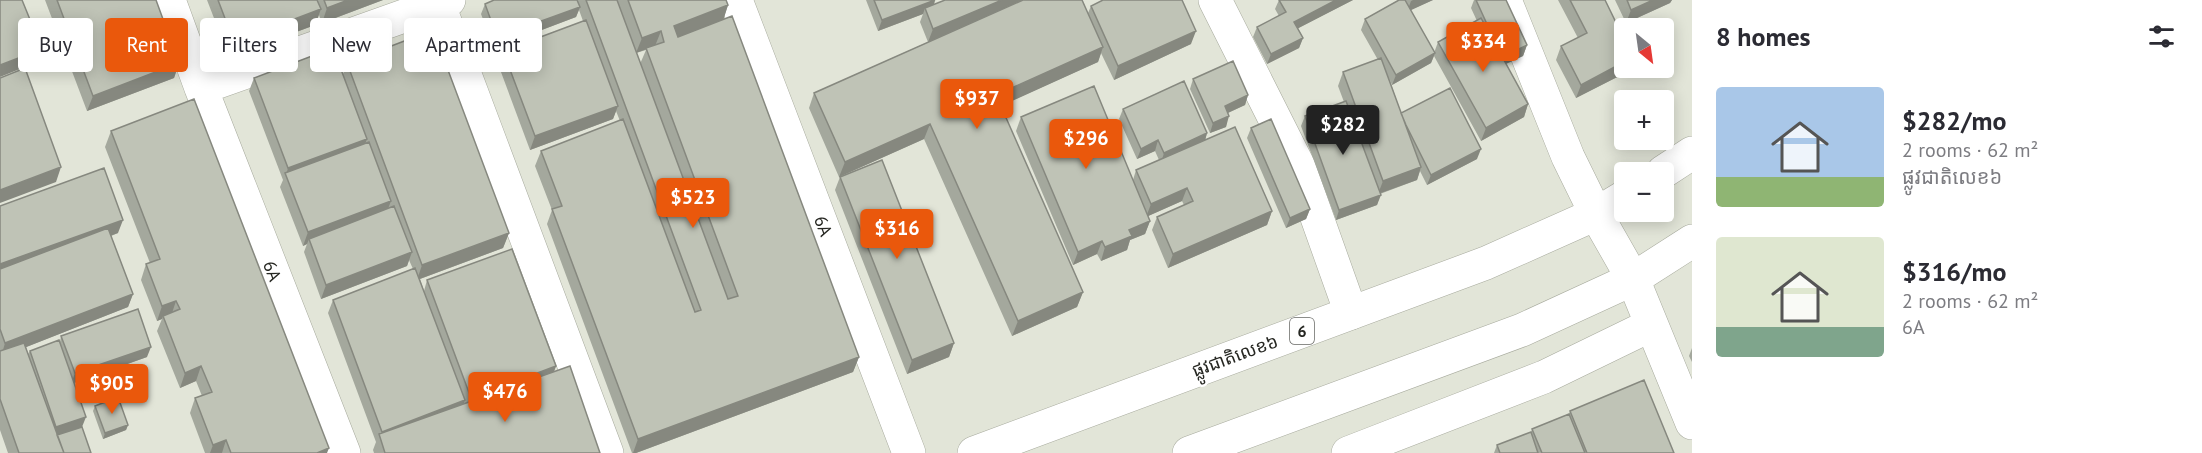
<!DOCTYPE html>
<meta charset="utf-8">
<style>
body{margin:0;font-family:"PT Sans","Noto Sans Khmer",sans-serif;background:#f7f7f7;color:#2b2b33;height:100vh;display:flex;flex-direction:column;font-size:22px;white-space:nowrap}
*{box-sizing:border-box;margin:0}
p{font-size:20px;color:#7c7c81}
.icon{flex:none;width:33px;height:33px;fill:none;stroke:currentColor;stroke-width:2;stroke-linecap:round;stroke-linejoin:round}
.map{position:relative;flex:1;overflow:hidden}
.sheet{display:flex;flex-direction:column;background:#fff;width:510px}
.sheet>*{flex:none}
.banner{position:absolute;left:18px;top:18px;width:570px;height:54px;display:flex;gap:12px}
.needle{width:39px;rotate:151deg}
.buttons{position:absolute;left:1614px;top:18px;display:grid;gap:12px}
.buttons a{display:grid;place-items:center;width:60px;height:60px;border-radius:6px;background:#fff;box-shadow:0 3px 15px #0003;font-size:30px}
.price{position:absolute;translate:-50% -51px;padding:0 14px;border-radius:6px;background:#ea580c;color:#fff;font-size:20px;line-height:39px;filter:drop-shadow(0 2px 3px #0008)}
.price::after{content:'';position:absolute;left:50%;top:36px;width:18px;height:14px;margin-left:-9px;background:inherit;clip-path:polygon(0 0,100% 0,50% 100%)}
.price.active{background:#222;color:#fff}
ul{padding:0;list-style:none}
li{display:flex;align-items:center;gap:18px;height:150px;padding:0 24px}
li span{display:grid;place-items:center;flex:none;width:168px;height:120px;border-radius:6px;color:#555}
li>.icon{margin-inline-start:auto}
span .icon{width:72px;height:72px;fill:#fffc;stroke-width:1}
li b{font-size:26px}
h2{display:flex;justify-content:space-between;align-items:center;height:72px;padding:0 24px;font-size:26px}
.pill{padding:0 21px;border-radius:6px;background:#fff;box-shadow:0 3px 15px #0003;font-size:21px;line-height:54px}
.pill.active{background:#ea580c;color:#fff}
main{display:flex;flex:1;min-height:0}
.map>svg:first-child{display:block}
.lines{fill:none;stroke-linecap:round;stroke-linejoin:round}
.minor-casing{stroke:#a7aa9d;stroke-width:34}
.major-casing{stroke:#a7aa9d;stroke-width:34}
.minor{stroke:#fff;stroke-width:33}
.major{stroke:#fff;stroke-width:33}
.wall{fill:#a4a89d;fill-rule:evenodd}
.shaded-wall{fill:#86887f}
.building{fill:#bfc3b6;stroke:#86887f;stroke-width:1.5}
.labels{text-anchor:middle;stroke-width:5;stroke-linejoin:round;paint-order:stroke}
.shield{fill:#fff;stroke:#676864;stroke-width:1.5}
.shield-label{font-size:16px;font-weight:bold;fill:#262722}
.street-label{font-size:18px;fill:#262722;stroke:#fff}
</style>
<main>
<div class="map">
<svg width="1692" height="453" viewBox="0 0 1692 453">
<rect width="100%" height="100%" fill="#e2e5d8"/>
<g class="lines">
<defs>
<path id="minor" d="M169 0 201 88 344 453
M437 0 607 453
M736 0 909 453
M1215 0 1299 167 1351 313
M1505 0 1568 157 1596 214 1633 279 1692 423
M201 88 449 0
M1348 453 1544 377 1651 325"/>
<path id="major" d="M1663 172 1692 153
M974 453 1486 263 1596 214 1624 197
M1189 453 1522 330 1633 279 1692 241"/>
</defs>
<!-- minor casing -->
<use href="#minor" class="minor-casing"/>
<!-- major casing -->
<use href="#major" class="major-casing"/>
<!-- minor -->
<use href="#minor" class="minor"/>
<!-- major -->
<use href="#major" class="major"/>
</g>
<!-- wall -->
<path class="wall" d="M45 0H156L179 63 174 78 87 111Z
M207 0H383L322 23 319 15 315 25 229 57Z
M494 0H726L728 5 723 20 859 357 853 372 636 453H632L547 224 552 210 535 166 541 151 620 121 616 111 613 119 530 150 498 64 503 51 583 21 579 10 576 17 494 48 481 14 485 4ZM646 50 640 64 636 53Z
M866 0H935L934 5 1088 13 1091 6 1191 44 1114 80 1101 53 1098 62 1000 106 1083 292 1077 307 1012 336 924 139 839 177 809 108 814 93 928 42 920 22 923 14 878 31Z
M1279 0H1353L1298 28 1303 38 1299 48 1267 64 1253 37 1257 27 1279 16 1275 9Z
M1399 0H1433L1410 10 1434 53 1438 42 1477 21 1471 8 1474 0H1506L1527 45 1523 56 1506 64 1528 104 1524 117 1481 141 1434 56 1431 63 1392 85 1389 78 1401 113 1477 159 1427 185 1420 171 1417 180 1380 194 1377 205 1336 220 1301 126 1305 116 1344 102 1338 86 1343 72 1378 60 1361 30 1365 19Z
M1558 0H1605L1629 71 1576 98 1556 60 1561 46 1578 38Z
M1615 0H1672L1670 3 1626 23Z
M347 63 509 233 503 248 420 279 424 291 427 280 556 366 554 372 600 453H374L373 450 376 442 328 313 333 300 413 269 409 260 407 266 321 299 304 252 307 244 303 246 280 187 283 180 249 91 254 78 343 74Z
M1193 79 1248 95 1245 105 1228 113 1226 127 1210 133 1190 89Z
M1123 109 1207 133 1205 141 1272 211 1267 225 1168 268 1152 230 1157 217 1184 205 1182 201 1148 216 1150 221 1145 234 1130 240 1127 250 1101 261 1097 254 1073 265 1016 131 1021 117 1133 180 1136 170 1159 160 1155 151 1137 159 1119 119Z
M1251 128 1310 209 1306 219 1286 228 1247 138Z
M111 131 327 453H205L190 413 195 398 202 396 196 381 180 388 157 331 162 319 157 321 141 280 146 264 150 263 105 147Z
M840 177 954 343 949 357 907 374 835 190Z
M0 206 118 233 111 236 133 294 128 307 26 347 28 354 30 351 60 342 61 336 147 357 74 383 82 427 91 453H8L0 430Z
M1692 348V362L1689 356Z
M95 406 128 425 126 430 103 439 93 411Z
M1570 411 1674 453H1494L1497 445 1531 433 1532 429 1569 414Z"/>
<!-- shaded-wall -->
<path class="shaded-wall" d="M348 0H383L322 23 327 8Z
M935 0 932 11 925 8 923 14 878 31 882 20Z
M1002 0H1023L928 42 933 29Z
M1336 0H1353L1291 32 1294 22Z
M1413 0H1433L1407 12 1411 1Z
M1653 0H1672L1670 3 1626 23 1631 10Z
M728 5 723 21 669 41 674 26Z
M580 7 576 17 494 48 497 37Z
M321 9 315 25 229 57 234 42Z
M661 31 655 46 636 53 642 38Z
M1196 31 1191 44 1114 80 1118 66Z
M1303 38 1299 48 1267 64 1271 54Z
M1527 45 1523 56 1499 67 1502 57Z
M1103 47 1098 62 990 111 996 95Z
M42 49 37 62 0 77V65Z
M1435 53 1431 63 1392 85 1396 75Z
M1624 62V68H1630L1629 71 1576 98 1581 85Z
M179 63 174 78 87 111 93 96Z
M1248 95 1245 105 1221 116 1225 106Z
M1528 104 1524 117 1481 141 1486 128Z
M618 106 613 119 530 150 535 136Z
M1229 116 1226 127 1210 133 1213 123Z
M930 124 924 139 839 177 845 162Z
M1207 133 1204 144 1161 163 1164 153Z
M367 139 362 152 286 175 288 168Z
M1158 140 1155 151 1137 159 1141 149Z
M1481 149 1477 159 1427 185 1431 175Z
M61 167 56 182 0 203V190Z
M1421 167 1417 180 1378 194 1383 181Z
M1187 188 1182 201 1146 217 1151 204Z
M1381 195 1377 205 1336 220 1339 210Z
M391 201 386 214 309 239 307 244 303 246 308 232Z
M1310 209 1306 219 1286 228 1290 218Z
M1272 211 1267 225 1168 268 1173 254Z
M123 220 118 233 0 276V264Z
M1150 221 1145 234 1130 240 1127 250 1101 261 1105 247 1129 230Z
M509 233 503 248 417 280 422 265Z
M1102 241 1097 254 1073 265 1078 252Z
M412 252 407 266 321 299 326 285Z
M1083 292 1077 307 1012 336 1018 321Z
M133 294 128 307 1 357 5 343Z
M176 301 171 316H163L162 319 157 321 162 306Z
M954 343 949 357 907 374 912 360Z
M151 347 147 357 71 384 75 373Z
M859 357 853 372 636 453H633L638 439Z
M201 366 196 381 180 388 185 373Z
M556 366 551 379 466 411 471 398Z
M465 400 460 414 380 437 382 432Z
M86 417 82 427 52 437 56 427Z
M128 425 126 430 103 439 105 433Z
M226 440 222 453H210L213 445Z
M329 448 327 453H317Z"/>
<!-- building -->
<path class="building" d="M0 0H22L42 49 0 65Z
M57 0H156L179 63 93 96Z
M218 0H317L321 9 234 42Z
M324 0H348L327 8Z
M494 0H577L580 7 497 37 485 4Z
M586 0H617L728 299 738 296 646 48 664 42 661 31 642 38 628 0H726L728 5 674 26 678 37 732 16 859 357 638 439 552 209 562 206 541 151 623 119 695 312 701 310Z
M874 0H935L882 20Z
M945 0H1002L933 29 925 8Z
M1023 0H1082L1103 47 996 95 1083 292 1018 321 930 124 845 162 814 93Z
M1103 0H1182L1196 31 1118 66 1091 6Z
M1279 0H1336L1294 22 1303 38 1271 54 1257 27 1286 12Z
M1399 0H1405L1435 53 1396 75 1365 19Z
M1476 0H1506L1527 45 1502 57Z
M1570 0H1605L1624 39V62L1581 85 1561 46 1587 33Z
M1627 0H1653L1631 10Z
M1481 18 1528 104 1486 128 1438 42Z
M586 20 618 106 535 136 503 51Z
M433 30 509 233 422 265 347 63Z
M333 48 367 139 288 168 254 78Z
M1381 58 1421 167 1383 181 1343 72Z
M1233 61 1248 95 1225 106 1229 116 1213 123 1193 79Z
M25 68 61 167 0 190V78Z
M1184 81 1207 133 1164 153 1158 140 1141 149 1123 109Z
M1094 86 1150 221 1129 230 1132 236 1105 247 1102 241 1078 252 1021 117Z
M1450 88 1481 149 1431 175 1406 125 1401 113Z
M194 99 329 448 317 453H231L226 440 213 445 195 398 212 392 201 366 185 373 163 316 180 309 176 301 162 306 146 264 160 259 111 131Z
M1346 101 1381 195 1339 210 1305 116Z
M1271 119 1310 209 1290 218 1251 128Z
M1235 127 1272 211 1173 254 1157 217 1193 201 1187 188 1151 204 1136 170Z
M369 142 391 201 308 232 285 173Z
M882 160 954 343 912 360 840 177Z
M104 168 123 220 0 264V206Z
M394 206 412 252 326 285 309 239Z
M108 228 133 294 5 343 0 329V269Z
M512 249 556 366 471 398 427 280Z
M415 268 465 400 382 432 333 300Z
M138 309 151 347 75 373 61 336Z
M59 340 86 417 56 427 30 351Z
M24 343 64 453H19L0 399V351Z
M570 366 600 453H385L379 434Z
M1644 380 1674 453H1587L1570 411Z
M118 397 128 425 105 433 95 406Z
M1569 414 1585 453H1542L1532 429Z
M82 427 91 453H64L57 435Z
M1531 432 1538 453H1500L1497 445Z"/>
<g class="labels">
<!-- shield labels -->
<rect class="shield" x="1290" y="318" width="24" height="26" rx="4.5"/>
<g class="shield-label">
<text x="1302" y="337">6</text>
</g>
<!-- street labels -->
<g class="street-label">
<text transform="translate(823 226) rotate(69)" y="6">6A</text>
<text transform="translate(272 271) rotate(69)" y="6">6A</text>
<text transform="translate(1235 356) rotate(-20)" y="6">ផ្លូវជាតិលេខ៦</text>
</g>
</g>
</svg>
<div class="buttons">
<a><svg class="needle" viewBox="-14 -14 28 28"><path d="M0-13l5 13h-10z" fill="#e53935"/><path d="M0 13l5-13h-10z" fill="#7c7c81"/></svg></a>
<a>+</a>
<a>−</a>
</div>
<b class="price" style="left:1483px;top:73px">$334</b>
<b class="price" style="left:977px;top:130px">$937</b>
<b class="price active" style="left:1343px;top:156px">$282</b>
<b class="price" style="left:1086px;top:170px">$296</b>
<b class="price" style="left:693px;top:229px">$523</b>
<b class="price" style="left:897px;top:260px">$316</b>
<b class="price" style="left:112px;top:415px">$905</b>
<b class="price" style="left:505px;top:423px">$476</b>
<div class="banner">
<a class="pill">Buy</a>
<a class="pill active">Rent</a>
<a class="pill">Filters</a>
<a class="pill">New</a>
<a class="pill">Apartment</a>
</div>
</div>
<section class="sheet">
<h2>8 homes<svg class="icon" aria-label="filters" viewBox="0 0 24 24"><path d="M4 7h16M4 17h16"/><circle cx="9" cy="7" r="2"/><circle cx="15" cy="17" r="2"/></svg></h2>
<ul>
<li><span style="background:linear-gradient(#a9c7e8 75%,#8fb573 0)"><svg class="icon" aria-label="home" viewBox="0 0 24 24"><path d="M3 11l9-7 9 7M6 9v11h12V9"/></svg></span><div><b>$282/mo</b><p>2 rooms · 62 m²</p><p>ផ្លូវជាតិលេខ៦</p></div></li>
<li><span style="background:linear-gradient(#dfe7d0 75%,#7fa58c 0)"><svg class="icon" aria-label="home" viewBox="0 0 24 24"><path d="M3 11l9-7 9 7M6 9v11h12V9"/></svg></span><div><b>$316/mo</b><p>2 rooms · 62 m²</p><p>6A</p></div></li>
</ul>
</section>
</main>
